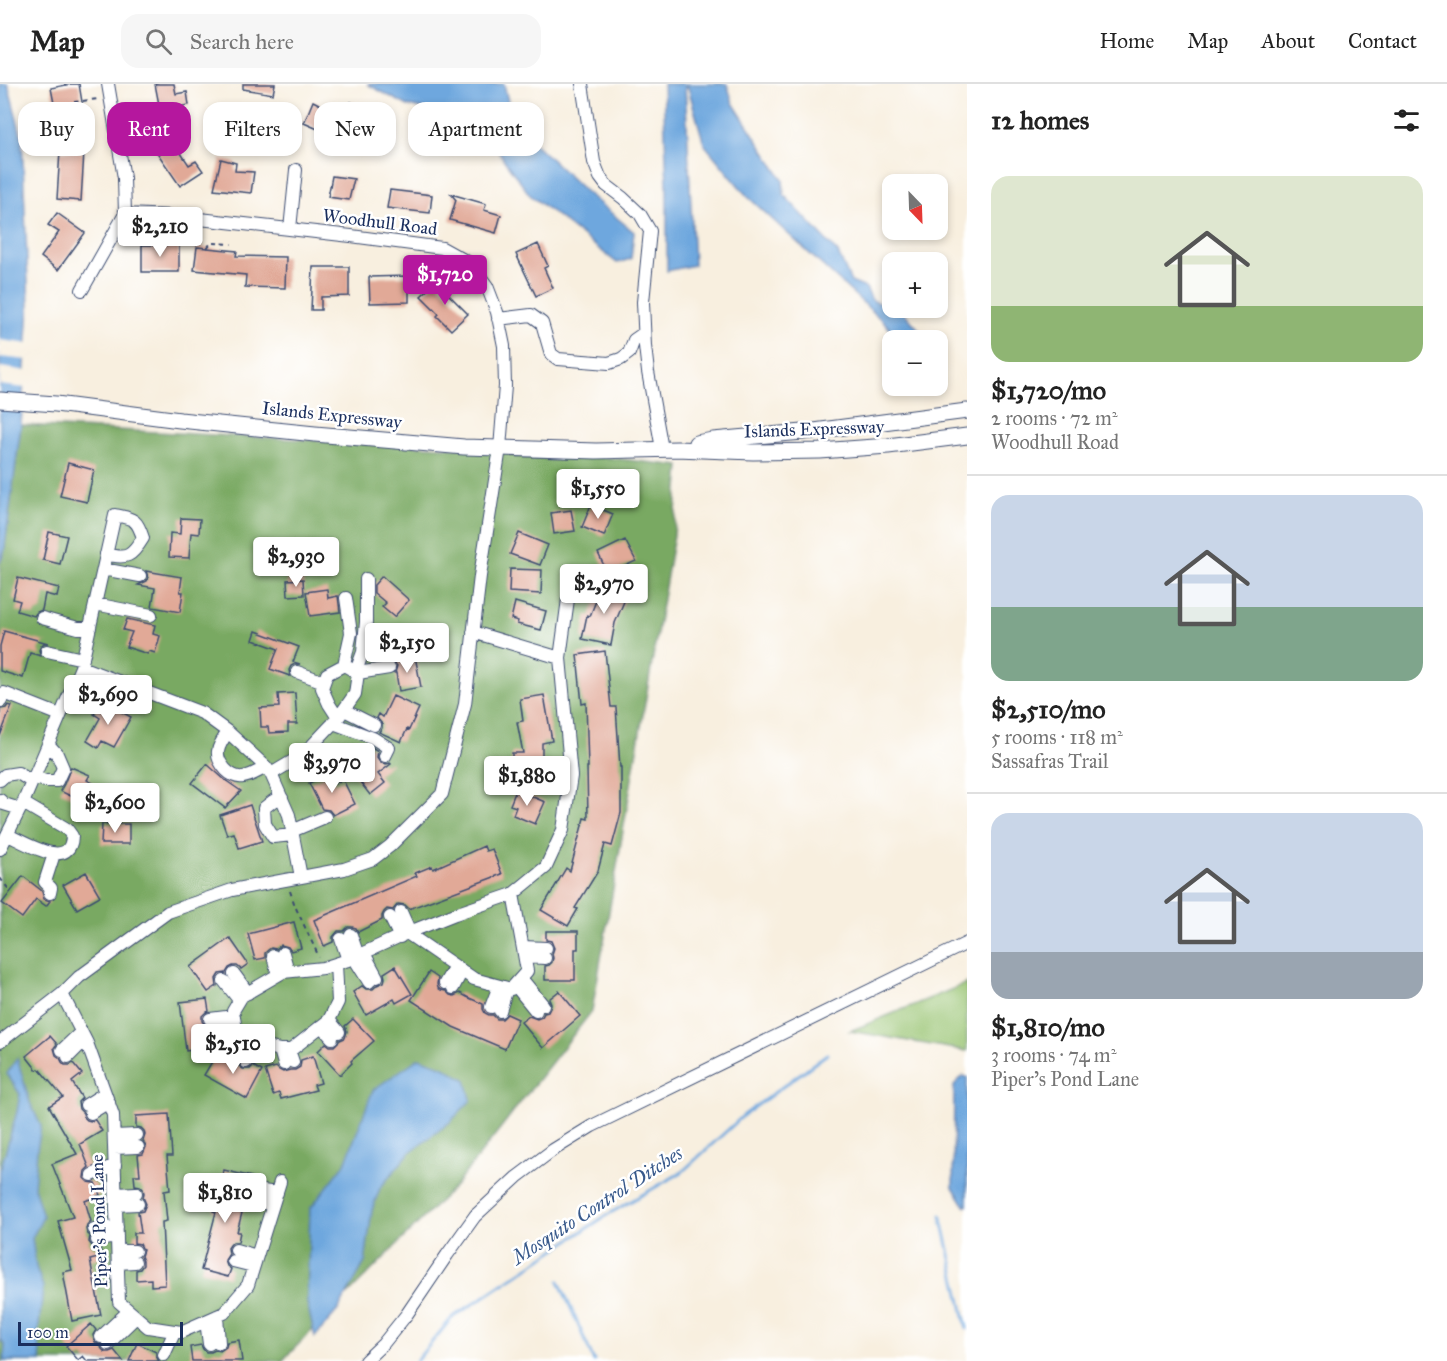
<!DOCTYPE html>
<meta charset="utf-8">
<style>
body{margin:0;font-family:"IM FELL Great Primer",serif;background:#f6f6f6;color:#222;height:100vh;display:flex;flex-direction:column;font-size:22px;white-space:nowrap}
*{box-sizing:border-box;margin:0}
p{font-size:20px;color:#767676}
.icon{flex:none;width:33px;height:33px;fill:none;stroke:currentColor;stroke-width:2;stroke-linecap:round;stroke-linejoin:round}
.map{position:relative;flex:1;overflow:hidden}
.panel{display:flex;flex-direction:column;background:#fff;width:480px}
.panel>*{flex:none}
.top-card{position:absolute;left:18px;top:18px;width:570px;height:54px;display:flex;gap:12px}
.needle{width:39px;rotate:157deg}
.fabs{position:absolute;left:882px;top:90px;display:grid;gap:12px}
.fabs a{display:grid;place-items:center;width:66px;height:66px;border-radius:12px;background:#fff;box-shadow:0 3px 9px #0003;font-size:30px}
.scale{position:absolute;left:18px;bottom:15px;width:165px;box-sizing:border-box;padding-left:6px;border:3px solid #1b2f5e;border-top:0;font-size:16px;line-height:21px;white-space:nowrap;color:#1b2f5e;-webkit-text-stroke:4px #fff;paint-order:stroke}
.price{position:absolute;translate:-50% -51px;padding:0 14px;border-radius:6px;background:#fff;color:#222;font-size:20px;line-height:39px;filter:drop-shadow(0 2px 3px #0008)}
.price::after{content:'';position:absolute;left:50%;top:36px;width:18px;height:14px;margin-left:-9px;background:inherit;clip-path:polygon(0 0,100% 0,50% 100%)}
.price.selected{background:#b5179e;color:#fff}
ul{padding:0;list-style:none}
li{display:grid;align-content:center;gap:12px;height:318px;padding:0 24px}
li+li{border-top:2px solid #e0e0e0}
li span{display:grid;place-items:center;height:186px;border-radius:18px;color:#555}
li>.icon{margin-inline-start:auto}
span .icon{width:108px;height:108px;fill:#fffc;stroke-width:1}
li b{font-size:26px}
h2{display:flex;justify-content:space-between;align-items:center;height:72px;padding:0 24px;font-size:26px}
.pill{padding:0 21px;border-radius:18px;background:#fff;box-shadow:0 3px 9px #0003;font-size:21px;line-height:54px}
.pill.selected{background:#b5179e;color:#fff}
header{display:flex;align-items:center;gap:36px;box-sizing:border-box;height:84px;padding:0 30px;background:#fff;border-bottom:2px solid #e0e0e0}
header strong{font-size:28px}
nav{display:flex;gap:33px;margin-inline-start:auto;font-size:21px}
.search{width:420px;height:54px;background:#f6f6f6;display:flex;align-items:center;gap:15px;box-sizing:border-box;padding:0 21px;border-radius:18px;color:#767676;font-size:22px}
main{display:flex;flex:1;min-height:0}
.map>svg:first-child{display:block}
.green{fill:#97c370;stroke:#597967;stroke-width:1.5}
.forest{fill:#79a962;stroke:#4a6c60;stroke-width:1.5}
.water{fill:#6ea7de;stroke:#446b9e;stroke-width:1.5}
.pier{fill:#f8efdf}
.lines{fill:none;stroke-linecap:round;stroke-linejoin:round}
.stream{stroke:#6ea7de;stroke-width:3}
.building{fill:#e1a997}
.minor-casing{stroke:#3c4c71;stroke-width:14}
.major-casing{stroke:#3c4c71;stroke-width:17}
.path{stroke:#3c4c71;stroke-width:2;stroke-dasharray:4.5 4.5;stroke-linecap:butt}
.minor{stroke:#fff;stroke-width:12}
.major{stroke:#fff;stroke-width:15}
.labels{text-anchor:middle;stroke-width:5;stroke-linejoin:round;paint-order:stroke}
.street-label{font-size:18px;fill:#1b2f5e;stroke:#fff}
.water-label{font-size:20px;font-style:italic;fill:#38598b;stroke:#fff}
</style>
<header>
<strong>Map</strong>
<div class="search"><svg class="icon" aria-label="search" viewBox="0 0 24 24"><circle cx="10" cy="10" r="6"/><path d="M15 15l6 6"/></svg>Search here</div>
<nav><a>Home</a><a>Map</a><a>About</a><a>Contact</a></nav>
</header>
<main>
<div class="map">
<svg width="967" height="1277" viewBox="0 0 967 1277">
<rect width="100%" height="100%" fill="#fff"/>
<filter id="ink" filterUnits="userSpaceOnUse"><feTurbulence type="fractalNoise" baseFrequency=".0167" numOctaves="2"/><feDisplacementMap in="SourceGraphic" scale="12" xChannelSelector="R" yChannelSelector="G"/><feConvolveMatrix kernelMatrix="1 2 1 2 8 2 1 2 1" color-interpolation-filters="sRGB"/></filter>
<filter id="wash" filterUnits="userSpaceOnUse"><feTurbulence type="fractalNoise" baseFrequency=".008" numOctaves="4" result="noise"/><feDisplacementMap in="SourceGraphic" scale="24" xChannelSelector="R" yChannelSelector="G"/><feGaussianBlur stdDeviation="1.35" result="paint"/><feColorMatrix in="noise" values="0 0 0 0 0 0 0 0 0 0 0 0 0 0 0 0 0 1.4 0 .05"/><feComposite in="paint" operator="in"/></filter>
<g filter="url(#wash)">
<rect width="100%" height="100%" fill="#f8efdf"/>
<!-- green -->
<path class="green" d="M967 899V967L850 947Z"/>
<!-- forest -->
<path class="forest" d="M21 341 578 370 680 382 674 451 592 927 456 1101 282 1277H0V479L4 468Z"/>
<!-- water -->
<path class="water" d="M0 0H8L22 54 29 224 21 341 4 468 0 479Z
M367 0H504L513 39 586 108 634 148 631 175 617 179 530 111 506 79 478 34 408 22Z
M663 0H685L694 181 667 187V101Z
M687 0H727L733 19 783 96 784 111 838 169 851 198 866 204 872 216 885 222 901 225 927 255V256H896L895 252 886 240 747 112 704 60Z
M897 302H929V306L914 312 897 305Z
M17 974 30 1019 41 1042 37 1066 34 1103 43 1133 32 1154 36 1183 43 1203 38 1251 41 1277H4L5 1262 0 1255V1087L17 1028 20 1010 7 990Z
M419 974 444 983 466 996 471 1016 450 1038 410 1068 380 1104 372 1126 365 1178 338 1226 315 1253 307 1219 310 1125 345 1080 373 1006Z
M963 992 967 993V1122H965L953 1103 954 1001Z"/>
<!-- pier -->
<path class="pier" d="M0 256 29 260 28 276 0 273Z
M0 283 27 287 26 304 0 301Z"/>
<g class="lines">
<!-- stream -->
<path class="stream" d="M941 1131 967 1245
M559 1197 594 1277
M416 1277 452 1234 607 1131 682 1088 744 1031 827 970"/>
</g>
<g id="blocks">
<!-- building -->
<path class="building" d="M71 0H79L85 36 78 37 80 45 67 48 65 39 58 40 51 4Z
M155 0H174L176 10 187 8 189 21 160 26Z
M243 0H275L273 10 243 5Z
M313 17 344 33 351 18 359 22 350 43 363 49 354 66 325 54 327 49 304 39Z
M170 53 189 81 196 77 203 87 180 102 154 64Z
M60 67 84 68 81 117 57 115Z
M221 75 236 79 235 87 254 88 251 109 214 105Z
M332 92 354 95 349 116 328 113Z
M390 106 432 111 430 129 387 124Z
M451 110 486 120 484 126 501 131 496 149 450 136 456 116Z
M57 129 85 149 58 186 41 173 59 148 48 141Z
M538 160 548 182 544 184 553 204 536 212 516 170Z
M142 161H179V188H142Z
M197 163 237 167 236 172 286 173 285 204 245 203 246 191 194 186Z
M313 183H349V212L321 213V226H311Z
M409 192V218L370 219 369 193Z
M436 198 468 230 451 246 437 232 439 230 421 212Z
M68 379 94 386 87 418 60 412Z
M591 421 613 430 604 452 582 443Z
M571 426 575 447 554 450 551 429Z
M181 434 200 435 199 450 191 449 189 474 169 473 170 449 180 450Z
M49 448 67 452 60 480 43 476Z
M519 449 548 461 540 481 510 470Z
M625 456 636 477 608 490 598 469Z
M510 485 542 486 541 510 509 508Z
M146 487 182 493 180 508H183L180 528 152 523 155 504 138 501 147 497 148 493Z
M382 492 409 516 394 533 382 523 386 519 374 509V501Z
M18 494 59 504 57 513 45 510 42 526 37 528 34 532 17 527 20 517 13 515Z
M303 495 304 511 288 512 287 496Z
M603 499 628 508 615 539 611 561 582 555 587 531 590 532Z
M327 505 328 514 338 512 340 528 310 532 306 508Z
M515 518 546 527 541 546 517 540 518 537 511 535Z
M127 535 155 541 153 550 160 552 155 569 149 567 148 570 126 563 132 548 123 546Z
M4 547 48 559H44L41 562 39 566 41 572 30 569 23 594 0 587V562Z
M256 547 299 563 293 578 300 580H295L291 582 289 586 290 592 270 585 278 565 253 556Z
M605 567 611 623H616L620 683H621V729L612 762 605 760 598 787 575 824 578 825 568 842 541 826 566 784 570 787 584 734 588 735 587 683H588L586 619 582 620 577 571Z
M415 572 421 603 399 607 396 589H395L397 582 392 576Z
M295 609 297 640H288V648L269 649 268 643H261L260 624 279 623 278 610Z
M544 611 552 657 542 659V693H512V669H523L517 638 523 637 520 615Z
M393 612 419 624 409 646 407 645 401 658 379 648 382 644V640L377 634 379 630 383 633Z
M102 617 131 633 114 663 102 657 98 664 87 657 100 634 94 630Z
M8 621 12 622 0 652V625L6 624Z
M370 662 378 667 377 673 381 679 386 680 390 679 391 680 378 690 385 699 370 711 346 680Z
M207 680 225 696 241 707 225 724 192 699Z
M71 683 90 691 87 696 102 704 97 715 80 707 77 715 60 707 64 700Z
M330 689 335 699 343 696 355 720 333 731 329 726 322 725 309 699Z
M516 706 545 718 535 740 513 731 516 723 510 721Z
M250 721 262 757 239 764 234 749 227 751 220 731Z
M102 740H129V760H101Z
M484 762 486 767 492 765 502 790 409 825 405 821 398 820 393 826 387 825 384 828 382 832V836L358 848 356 844 352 843H348L344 847H338L333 853V858L324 862 314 836 417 792 415 789 432 782 433 785Z
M86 788 100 812 77 825 63 801Z
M23 792 42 807 44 815 50 817 46 822 36 815 22 834 2 819Z
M294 838 301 864 291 867 288 863 281 861 276 865 271 864 268 866 265 869V874L255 876 248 850Z
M546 847H578V865H575V896H545V882L549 881 552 878 553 874 552 870 554 864 551 857 546 856Z
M230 854 248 880 241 885 237 882H233L229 884 226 889 219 890 216 895 217 902 208 908 190 883Z
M395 882 412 910 396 919 394 915 366 931 353 908 362 902 366 905H373L377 901 384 898 385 894 384 889Z
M429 888 438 894 437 900 438 904 441 906 446 907 450 911 454 912 460 909 467 913 483 920V925L485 929 489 931H493L497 935H502L507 930 518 935 505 965 453 943 411 916Z
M559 907 580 932 543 964 521 938 529 932 537 935 542 933 544 929 548 928 550 924 551 920 549 915Z
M207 915 209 927 205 929 202 932V937L205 941 203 947 205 952 212 954 214 963 186 967 180 918Z
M353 935 374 957 351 977 352 979 340 991 318 967 326 959 330 962H334L340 956 345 954 347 947 345 942Z
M50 952 57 960 54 964 56 971 60 974 62 978 65 981H70L73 979 82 990 72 998 82 1014 78 1018 79 1025 83 1029 84 1033 87 1036 91 1037 95 1036 102 1047 80 1060 89 1083 85 1087 84 1094 88 1098 95 1099 100 1111 85 1117 91 1137 87 1141 86 1145 87 1149 90 1152 89 1158 93 1163 100 1164 102 1173 90 1176 101 1231 72 1237 63 1188 72 1186 58 1137 73 1133 52 1080 77 1070 49 1022 63 1013 39 985 37 986 26 972Z
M220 964 230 969 229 974 233 980 238 981 243 985H250L253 982 262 987 247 1015 204 991Z
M313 972 321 999 314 1001 316 1006 281 1015 279 1009 273 1011 265 986 276 983 279 986 283 988 290 986H295L300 983 301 976Z
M169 1030 172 1072H167L170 1106 164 1107 167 1137 162 1138 165 1201 151 1202V1195L136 1196V1186L140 1185 143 1181V1177L141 1172 143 1166 140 1160 134 1159V1149H141L138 1128 143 1127 146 1120 143 1113 144 1109 143 1105 140 1102 135 1101 134 1091H140L138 1071 143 1070 146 1063 143 1057 145 1051 144 1047 141 1044 136 1043V1032Z
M224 1086 252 1093 251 1097H245L241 1100 240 1104 241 1110 237 1116 238 1121 243 1125 237 1148H240L238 1158H233L230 1161 228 1164 229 1170 225 1176 227 1182 231 1185 228 1193 201 1186 216 1128 213 1127Z
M91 1240 96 1246 93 1251 95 1258 100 1261 102 1265 105 1268H109L114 1266 123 1277H87L83 1272 78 1276 66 1262Z
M239 1256 242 1277H192L190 1263 201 1261 203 1265 206 1268H211L215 1266 220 1267 226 1263 227 1258Z
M137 1259 156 1268V1272L159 1277H129Z"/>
</g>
</g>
<g filter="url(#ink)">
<use href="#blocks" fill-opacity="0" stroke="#3c4c71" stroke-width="1.5"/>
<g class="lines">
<defs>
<path id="minor" d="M582 0 594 78 600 93 606 101 623 114 640 130 650 147 643 218 645 262 648 288 662 365
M290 145 296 86
M82 206 125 130 124 94 108 0
M498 235 531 231 542 239 551 270 558 275 609 279 621 275 629 269 634 256 644 249
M103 485 140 492
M95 520 151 531
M42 534 78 544H90
M473 548 560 574
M47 567 83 575
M344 581 351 549 346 514
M81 583 202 629 228 648 266 683 271 690 289 731 301 793
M356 587 363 568 366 538V495
M297 588 324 598
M358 589 389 584
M1 617 4 609 60 631
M344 626 374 641
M333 639 373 654 389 664 385 672
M228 648C217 663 213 672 226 686 231 691 236 694 243 693 251 692 259 687 266 683
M271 690 303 671 338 634 355 610 358 589 344 581 327 590 322 604 329 620 338 634
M34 693 45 697H57L63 684 57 670 48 660
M0 696 5 691 18 689 32 698
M282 714 273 717 264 724 265 740 273 753 293 751
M0 716 4 720 20 725
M292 747 325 733
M8 751C24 758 71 788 72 752L67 745 23 719
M0 765 23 719 81 583 115 431C134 435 137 435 143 454 132 472 127 476 106 470
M50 809 51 804 45 798 54 770
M401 828 410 848
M390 833 400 853
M407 849 474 895 511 905 527 887 513 810
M351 851 358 872
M341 855 348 876
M523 863 546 864
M283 869 288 887
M364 869 377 893
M273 872 278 891
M525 873 545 874
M354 874 369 898
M336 880 338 918 329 936 291 966H280L263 962 247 955 236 946 233 927 242 912 283 888 323 884 348 876 407 849 455 830 513 810 546 783 563 746 571 692 560 574 571 493
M234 890 248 909
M521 894 543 921
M224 897 239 916
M445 899 455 882
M515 901 536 927
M453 904 462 887
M62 910 87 959 113 1031 119 1218 148 1243 181 1248 224 1229 248 1201 280 1098
M491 923 499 902
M500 927 507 904
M210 935 234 932
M329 936 339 948
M321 942 332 954
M211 946 236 942
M0 958 62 910 79 893 168 828 232 806 344 785 373 775 390 762 442 710 465 620 480 492 500 364 505 302 504 262 497 228 487 202 471 180 442 164 351 152 173 132 125 130
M62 966 81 948
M280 966 284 980
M289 966 293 978
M68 973 85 956
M237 973 247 955
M246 978 256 960
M86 1021 105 1009
M91 1029 109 1018
M114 1052 137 1051
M114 1064 138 1063
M92 1091 115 1081
M248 1105 277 1109
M116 1110 136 1109
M245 1117 273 1120
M116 1121 138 1120
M94 1145 117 1143
M97 1156 117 1153
M236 1166 257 1172
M118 1167H135
M233 1177 253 1182
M118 1179 135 1178
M217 1232 219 1259
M206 1237 209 1260
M101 1253 129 1227
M108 1260 136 1233
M164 1271 175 1247
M365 1277 383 1260 407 1230 447 1171 475 1132 517 1093 553 1066 592 1042 967 859"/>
<path id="major" d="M0 316 56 320 180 336 315 350 464 363 596 367 677 365 753 368 820 367 888 362 967 352
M696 359 713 356 814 347 967 327"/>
</defs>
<!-- minor casing -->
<use href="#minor" class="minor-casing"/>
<!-- major casing -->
<use href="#major" class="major-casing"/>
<!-- path -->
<path class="path" d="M74 18 98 15
M207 164 211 159 232 160
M353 674 352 671 355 660
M0 794 11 808
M290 807 295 822 319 873"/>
<!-- minor -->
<use href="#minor" class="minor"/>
<!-- major -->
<use href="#major" class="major"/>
</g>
</g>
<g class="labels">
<!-- street labels -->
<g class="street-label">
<text transform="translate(380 138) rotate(7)" y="6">Woodhull Road</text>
<text transform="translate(332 331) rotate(6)" y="6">Islands Expressway</text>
<text transform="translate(814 345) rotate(-2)" y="6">Islands Expressway</text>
<text transform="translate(99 1137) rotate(-92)" y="6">Piper's Pond Lane</text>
</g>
<!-- water labels -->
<g class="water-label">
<text transform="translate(597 1121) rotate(-33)" y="7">Mosquito Control Ditches</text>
</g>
</g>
</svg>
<div class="fabs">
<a><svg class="needle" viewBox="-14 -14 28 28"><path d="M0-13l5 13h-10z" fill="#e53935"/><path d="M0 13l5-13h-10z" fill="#767676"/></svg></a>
<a>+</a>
<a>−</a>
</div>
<div class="scale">100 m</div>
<b class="price" style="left:160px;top:174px">$2,210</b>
<b class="price selected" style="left:445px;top:222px">$1,720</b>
<b class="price" style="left:598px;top:436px">$1,550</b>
<b class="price" style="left:296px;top:504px">$2,930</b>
<b class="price" style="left:604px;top:531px">$2,970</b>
<b class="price" style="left:407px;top:590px">$2,150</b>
<b class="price" style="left:108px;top:642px">$2,690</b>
<b class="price" style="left:332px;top:710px">$3,970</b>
<b class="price" style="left:527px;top:723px">$1,880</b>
<b class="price" style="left:115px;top:750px">$2,600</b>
<b class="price" style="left:233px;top:991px">$2,510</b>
<b class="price" style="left:225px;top:1140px">$1,810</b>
<div class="top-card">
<a class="pill">Buy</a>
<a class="pill selected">Rent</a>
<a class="pill">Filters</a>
<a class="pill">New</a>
<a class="pill">Apartment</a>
</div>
</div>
<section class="panel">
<h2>12 homes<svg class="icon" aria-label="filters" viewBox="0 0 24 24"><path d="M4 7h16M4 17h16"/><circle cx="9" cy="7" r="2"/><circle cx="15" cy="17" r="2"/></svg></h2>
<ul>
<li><span style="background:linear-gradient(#dfe7d0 70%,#8fb573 0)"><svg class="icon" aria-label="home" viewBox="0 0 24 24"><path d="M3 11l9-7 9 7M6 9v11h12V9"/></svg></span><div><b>$1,720/mo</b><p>2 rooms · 72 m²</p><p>Woodhull Road</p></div></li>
<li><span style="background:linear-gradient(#c9d6e8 60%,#7fa58c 0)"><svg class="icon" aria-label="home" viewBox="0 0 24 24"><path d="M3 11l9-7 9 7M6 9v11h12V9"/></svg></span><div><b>$2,510/mo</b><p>5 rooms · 118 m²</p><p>Sassafras Trail</p></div></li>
<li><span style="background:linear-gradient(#c9d6e8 75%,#9aa5b1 0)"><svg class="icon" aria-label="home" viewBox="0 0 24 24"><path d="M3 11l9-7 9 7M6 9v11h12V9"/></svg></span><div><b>$1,810/mo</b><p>3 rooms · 74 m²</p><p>Piper's Pond Lane</p></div></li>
</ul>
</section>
</main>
